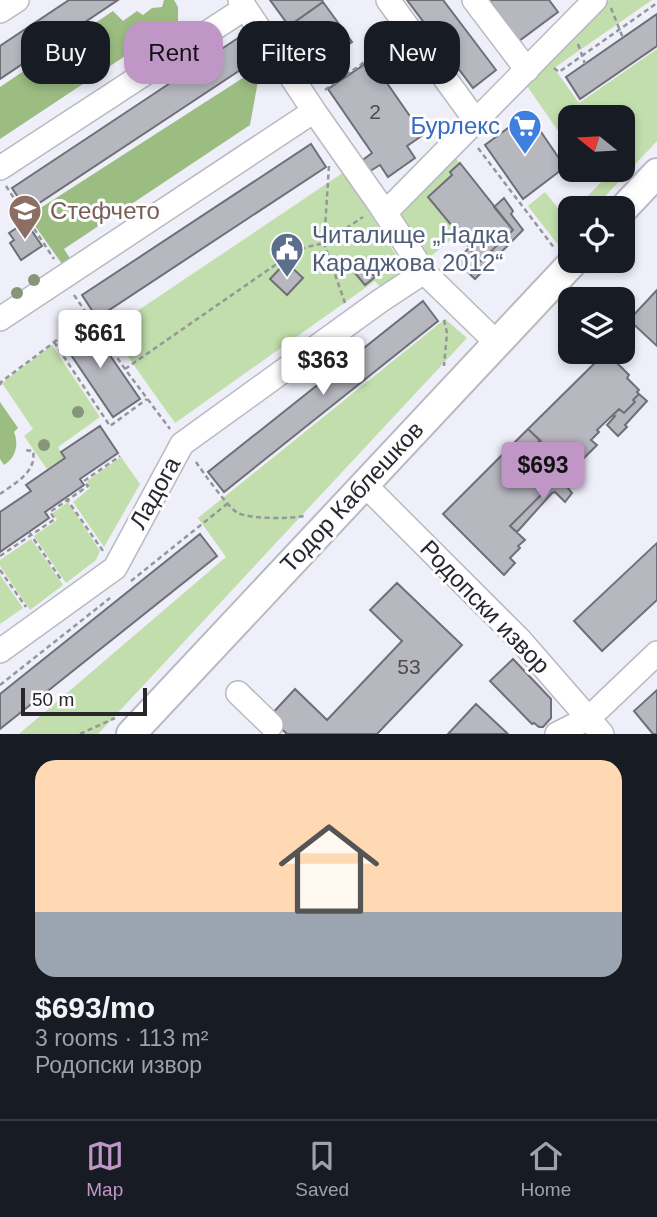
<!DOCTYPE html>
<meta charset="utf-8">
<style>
body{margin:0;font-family:Arial,sans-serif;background:#20242c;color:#f1f3f6;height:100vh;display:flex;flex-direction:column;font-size:26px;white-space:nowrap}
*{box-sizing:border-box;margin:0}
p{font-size:23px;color:#9ea1a6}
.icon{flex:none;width:38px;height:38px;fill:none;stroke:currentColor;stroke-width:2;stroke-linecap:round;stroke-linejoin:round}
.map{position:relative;height:734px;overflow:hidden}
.panel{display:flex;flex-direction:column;background:#171b24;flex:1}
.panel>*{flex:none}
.guide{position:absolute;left:21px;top:21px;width:616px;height:63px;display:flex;gap:14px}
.needle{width:46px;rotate:288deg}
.buttons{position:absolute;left:558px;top:105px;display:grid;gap:14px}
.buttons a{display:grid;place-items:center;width:77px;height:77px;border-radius:14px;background:#171b24;box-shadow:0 4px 10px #0003;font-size:35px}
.scale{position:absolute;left:21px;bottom:18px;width:126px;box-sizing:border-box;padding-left:7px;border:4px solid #28282b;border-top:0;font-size:19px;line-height:24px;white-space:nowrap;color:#28282b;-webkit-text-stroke:5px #fdfdff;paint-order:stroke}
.price{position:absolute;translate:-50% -60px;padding:0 16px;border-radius:7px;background:#fff;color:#222;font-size:23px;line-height:46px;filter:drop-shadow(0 2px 4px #0008)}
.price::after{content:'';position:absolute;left:50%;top:42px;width:21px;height:16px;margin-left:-10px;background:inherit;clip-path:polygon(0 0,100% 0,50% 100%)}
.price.current{background:#c096c7;color:#111}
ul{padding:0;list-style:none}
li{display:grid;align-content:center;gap:14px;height:371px;padding:0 35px}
li span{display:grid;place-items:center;height:217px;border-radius:21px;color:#555}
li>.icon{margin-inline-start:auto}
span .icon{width:126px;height:126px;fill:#fffc;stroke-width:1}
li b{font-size:30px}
.chip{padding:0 24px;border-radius:21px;background:#171b24;box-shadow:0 4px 10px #0003;font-size:24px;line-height:63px}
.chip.current{background:#c096c7;color:#111}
.menu{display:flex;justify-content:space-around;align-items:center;height:98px;border-top:2px solid #363941;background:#171b24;font-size:19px;color:#9ea1a6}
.menu a{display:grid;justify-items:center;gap:4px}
.menu .current{color:#c096c7}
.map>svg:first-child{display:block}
.green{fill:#c1deac}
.forest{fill:#9cbd82}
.building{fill:#b7b7c0;stroke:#6f6f77;stroke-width:2}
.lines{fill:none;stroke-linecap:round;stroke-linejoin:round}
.minor-casing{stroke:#b8b9c2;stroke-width:26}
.major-casing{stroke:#b8b9c2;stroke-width:32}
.path{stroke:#95969c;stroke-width:2.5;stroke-dasharray:5 3.5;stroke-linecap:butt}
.minor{stroke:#fff;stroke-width:23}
.major{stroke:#fff;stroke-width:28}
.tree{fill:#869679}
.labels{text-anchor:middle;stroke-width:6;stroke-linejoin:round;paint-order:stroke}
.number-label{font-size:21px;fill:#4c4c50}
.shop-label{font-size:24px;fill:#366cbe;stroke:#fdfdff;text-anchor:end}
.education-label{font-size:24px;fill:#785e54;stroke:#fdfdff;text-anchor:start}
.service-label{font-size:24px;fill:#4e5e75;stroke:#fdfdff;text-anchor:start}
.street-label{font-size:24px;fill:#28282b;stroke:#fdfdff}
</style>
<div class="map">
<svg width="657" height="734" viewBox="0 0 657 734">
<rect width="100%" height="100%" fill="#eeeff9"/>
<!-- green -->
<path class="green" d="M609 0H652L554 68 579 103 657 49V141L594 208H576L613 170H623V117H570V148L527 86Z
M455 158 460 163 450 172 452 175 429 197 458 234 430 257 400 216Z
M344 172 408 274 384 292 375 281 175 423 109 330Z
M545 192 566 218 570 214V234L559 246 528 206Z
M445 319 467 338 98 734H19L226 557 198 518Z
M52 345 100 417 58 447 64 458 47 469 24 436 33 429 2 383Z
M121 457 140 484 104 547 73 502 90 488 87 481Z
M68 502 100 551 96 560 66 583 34 536 57 520 53 513Z
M31 539 63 585 30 610 0 566V560Z
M0 575 23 608 0 624Z"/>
<!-- forest -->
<path class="forest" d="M164 0H174L178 7V21L0 139V87L113 11 123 21 137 11 143 15 152 8 162 7Z
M249 74 258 81 250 125 64 249 75 266 67 271 28 216Z
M0 402 18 428 14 432C19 444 16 458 4 465L0 459Z"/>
<!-- building -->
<path class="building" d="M69 0H118L0 79V46Z
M270 0H322L323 2 289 26Z
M407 0H443L496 70 473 88Z
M489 0H549L558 12 519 41Z
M323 2 352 42 317 67 289 26Z
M657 14V46L580 99 566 77Z
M241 36 257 59 27 211 12 188Z
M371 60 423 135 407 146 415 158 388 177 380 165 367 173 360 162 372 153 328 89Z
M528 113 565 167 523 199 485 145Z
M311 144 326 167 97 318 82 295Z
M460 163 513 230 481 261 428 197 452 175 450 172Z
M504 198 513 211 511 214 523 230 475 279 456 261 469 248 481 261 513 230 494 207Z
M26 222 42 246 21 260 10 243 14 240 9 233Z
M369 261 375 267 370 271 375 277 365 285 355 273Z
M286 262 303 278 287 295 270 279Z
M657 290V346L629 320Z
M423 301 438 321 224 492 208 472Z
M87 322 140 399 113 417 61 340Z
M606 352 629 375 627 378 639 390 637 392 639 394 633 400 635 402 624 413 619 409 597 430 599 432 591 440 597 445 571 471 528 429Z
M639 394 647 401 625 425 627 427 618 436 607 425 615 416 613 415 619 409 624 413 635 402 633 400Z
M100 426 118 453 80 479 84 485 45 512 49 518 0 552V512L31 491 26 485 65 458 61 452Z
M528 429 540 440 537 444 542 449 545 445 568 468 510 526 525 540 518 546 520 548 510 558 515 563 504 575 443 514Z
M559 477 572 493 565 502 555 492 552 493 517 532 510 526Z
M200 534 217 556 0 729V694Z
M657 543V600L602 651 574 621Z
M397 583 462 645 377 734H287L269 717 295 689 327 720 402 641 370 610Z
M513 659 551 699V718L543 727H539L534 723 532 724 490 681Z
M657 690V734H653L634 711Z
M476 704 508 734H448Z"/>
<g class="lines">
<defs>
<path id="minor" d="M240 0 314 111 380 205 424 272 497 343
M388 0 476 121
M474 0 527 70
M0 11 17 0
M0 168 245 8
M385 213 595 0
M0 319 314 111
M364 484 521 641 602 734
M0 651 115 568 182 444 380 301 424 272
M238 693 271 725
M557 734 589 718 657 653"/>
<path id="major" d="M623 209 657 173
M131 734 574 261"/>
</defs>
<!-- minor casing -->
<use href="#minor" class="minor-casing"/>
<!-- major casing -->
<use href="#major" class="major-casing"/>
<!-- path -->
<path class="path" d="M611 8 623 38
M578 44 585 64
M554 68 559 72 657 3
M325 90 394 41
M478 148 555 249
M329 166 324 243 345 303
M6 186 54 259
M74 295 125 369 170 429
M444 320 447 333 444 366
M54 342 110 426 147 399
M125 369 291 254 307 247 324 243 363 217
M0 385 1 382 89 316
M196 462C203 472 229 509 238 513 250 519 290 519 304 516
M0 494C15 483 37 472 33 451L24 450
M66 498 103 551
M29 532 62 581
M0 556 55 519 50 512 88 486 84 481 120 456
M0 570 26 607
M131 581 227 504
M0 685 110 598
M80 734 115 718"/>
<!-- minor -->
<use href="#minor" class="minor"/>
<!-- major -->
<use href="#major" class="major"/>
</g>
<!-- trees -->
<g class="tree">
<circle cx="34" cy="280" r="6"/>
<circle cx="17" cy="293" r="6"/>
<circle cx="78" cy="412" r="6"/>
<circle cx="44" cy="445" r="6"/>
</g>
<!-- icons -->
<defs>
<symbol id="supermarket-pin" viewBox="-11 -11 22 30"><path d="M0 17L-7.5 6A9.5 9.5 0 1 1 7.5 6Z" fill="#3f7fe0" stroke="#fdfdff"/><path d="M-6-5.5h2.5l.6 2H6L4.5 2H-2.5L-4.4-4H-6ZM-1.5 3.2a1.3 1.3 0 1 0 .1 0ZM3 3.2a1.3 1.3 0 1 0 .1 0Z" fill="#fff"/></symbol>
<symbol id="school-pin" viewBox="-11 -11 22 30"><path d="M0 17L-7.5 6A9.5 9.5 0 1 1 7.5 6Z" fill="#8d6e63" stroke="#fdfdff"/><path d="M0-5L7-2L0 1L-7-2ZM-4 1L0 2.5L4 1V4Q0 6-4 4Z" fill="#fff"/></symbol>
<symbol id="civic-pin" viewBox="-11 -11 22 30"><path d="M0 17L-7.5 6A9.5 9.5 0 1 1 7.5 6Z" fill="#5c6f8a" stroke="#fdfdff"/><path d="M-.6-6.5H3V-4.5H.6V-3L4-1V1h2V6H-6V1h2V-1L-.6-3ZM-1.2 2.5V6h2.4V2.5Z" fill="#fff"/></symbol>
</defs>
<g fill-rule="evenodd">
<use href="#supermarket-pin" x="506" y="107" width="38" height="52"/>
<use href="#school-pin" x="6" y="192" width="38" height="52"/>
<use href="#civic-pin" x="268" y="230" width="38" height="52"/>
</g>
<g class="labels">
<!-- number labels -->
<g class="number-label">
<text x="375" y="119">2</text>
<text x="409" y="674">53</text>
</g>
<!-- shop labels -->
<g class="shop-label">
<text x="500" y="134">Бурлекс</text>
</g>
<!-- education labels -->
<g class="education-label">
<text x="50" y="219">Стефчето</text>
</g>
<!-- service labels -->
<g class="service-label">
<text x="312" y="243">Читалище „Надка<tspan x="312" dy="28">Караджова 2012“</tspan></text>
</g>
<!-- street labels -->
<g class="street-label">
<text transform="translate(155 493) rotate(-61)" y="8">Ладога</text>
<text transform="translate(352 497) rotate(-47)" y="8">Тодор Каблешков</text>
<text transform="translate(485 607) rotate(46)" y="8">Родопски извор</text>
</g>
</g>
</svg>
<div class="buttons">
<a><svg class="needle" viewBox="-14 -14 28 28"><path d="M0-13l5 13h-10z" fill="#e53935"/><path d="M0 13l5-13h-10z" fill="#9ea1a6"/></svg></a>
<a><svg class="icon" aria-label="locate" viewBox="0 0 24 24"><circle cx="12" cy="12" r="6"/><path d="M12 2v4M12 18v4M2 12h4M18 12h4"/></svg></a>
<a><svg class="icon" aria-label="layers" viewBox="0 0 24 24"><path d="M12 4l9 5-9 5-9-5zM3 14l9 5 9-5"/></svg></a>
</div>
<div class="scale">50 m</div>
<b class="price" style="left:100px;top:370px">$661</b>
<b class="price" style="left:323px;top:397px">$363</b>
<b class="price current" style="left:543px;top:502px">$693</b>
<div class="guide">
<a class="chip">Buy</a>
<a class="chip current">Rent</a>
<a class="chip">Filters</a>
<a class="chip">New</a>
</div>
</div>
<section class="panel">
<ul>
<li><span style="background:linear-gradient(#ffd9b3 70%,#9aa5b1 0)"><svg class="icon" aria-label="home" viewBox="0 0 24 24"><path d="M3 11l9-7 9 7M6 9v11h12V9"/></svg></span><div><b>$693/mo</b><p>3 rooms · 113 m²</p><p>Родопски извор</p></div></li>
</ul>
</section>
<nav class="menu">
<a class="current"><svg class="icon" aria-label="map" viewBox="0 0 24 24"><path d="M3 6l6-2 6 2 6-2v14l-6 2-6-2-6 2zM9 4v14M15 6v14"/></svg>Map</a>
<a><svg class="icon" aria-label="saved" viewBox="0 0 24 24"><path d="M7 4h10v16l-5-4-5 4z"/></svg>Saved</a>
<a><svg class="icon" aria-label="home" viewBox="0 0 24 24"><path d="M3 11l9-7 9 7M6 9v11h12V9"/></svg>Home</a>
</nav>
